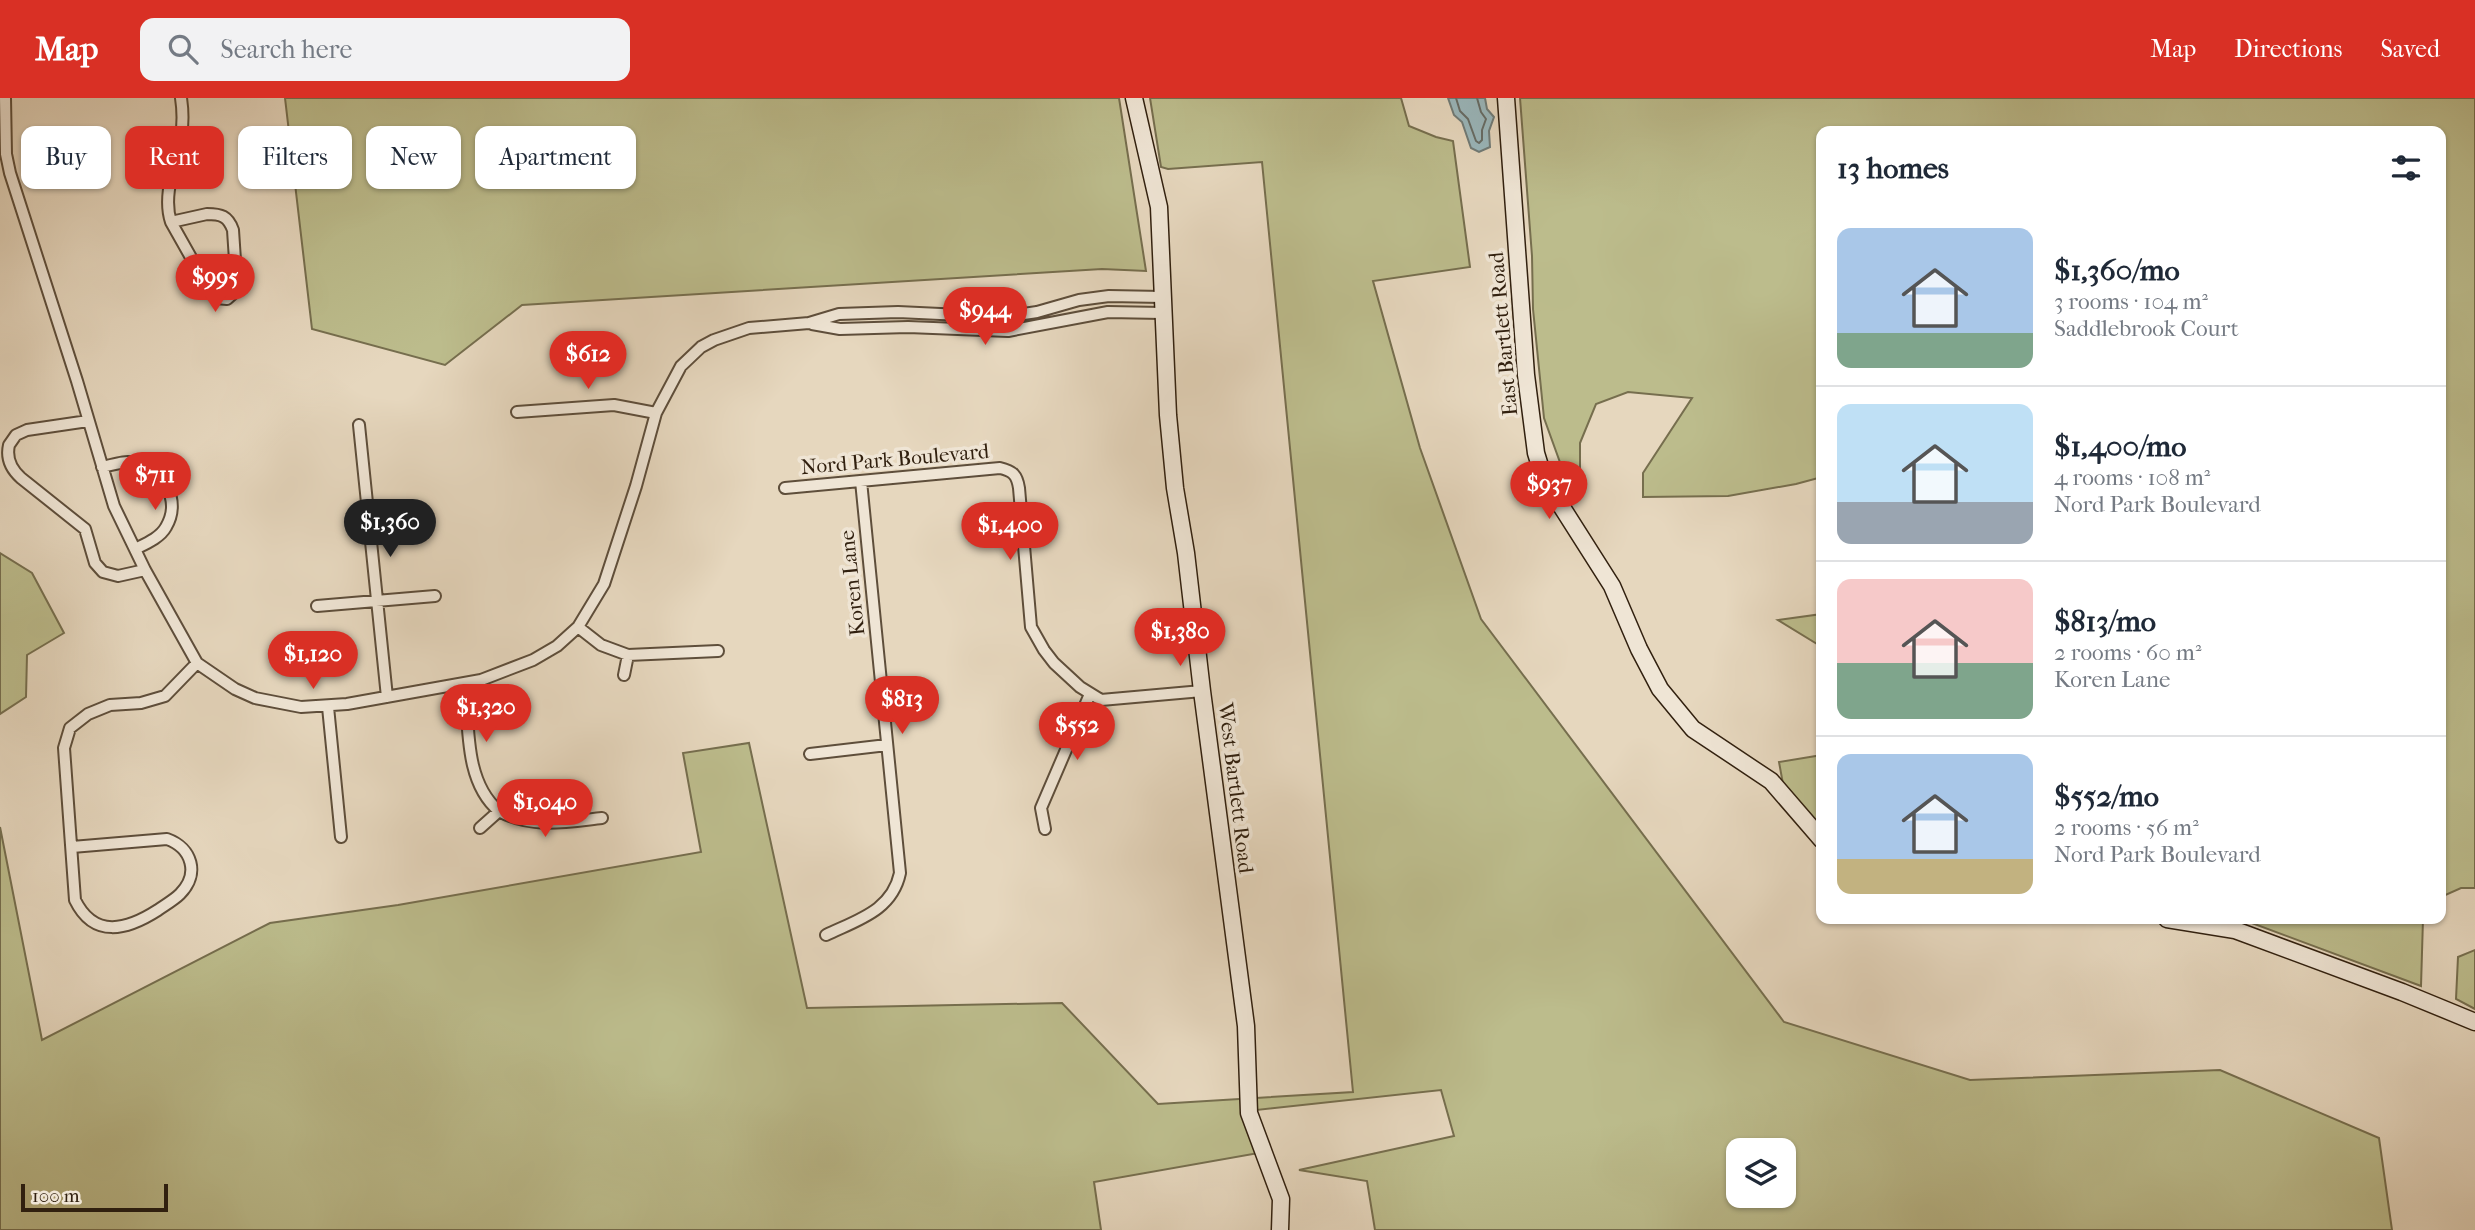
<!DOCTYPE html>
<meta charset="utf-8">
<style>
body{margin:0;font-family:"IM FELL French Canon",serif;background:#f2f2f3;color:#1f2937;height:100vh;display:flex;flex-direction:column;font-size:26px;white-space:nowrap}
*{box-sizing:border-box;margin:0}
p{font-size:23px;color:#747a83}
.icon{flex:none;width:38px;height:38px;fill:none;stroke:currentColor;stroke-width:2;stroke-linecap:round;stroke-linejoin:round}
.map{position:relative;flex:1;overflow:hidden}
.drawer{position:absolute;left:1816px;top:28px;width:630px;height:798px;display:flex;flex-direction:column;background:#fff;border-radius:14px;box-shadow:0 2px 5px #0004}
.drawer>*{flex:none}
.banner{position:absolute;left:21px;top:28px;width:665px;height:63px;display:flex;gap:14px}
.tools{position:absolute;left:1726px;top:1040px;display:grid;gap:14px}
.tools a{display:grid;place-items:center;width:70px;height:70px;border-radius:14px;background:#fff;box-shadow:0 2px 5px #0004;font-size:35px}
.scale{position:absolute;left:21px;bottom:18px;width:147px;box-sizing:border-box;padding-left:7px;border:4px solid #31200f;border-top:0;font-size:19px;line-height:24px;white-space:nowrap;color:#31200f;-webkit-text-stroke:5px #efe5d5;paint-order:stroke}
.price{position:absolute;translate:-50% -60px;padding:0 16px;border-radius:24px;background:#d93025;color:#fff;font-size:23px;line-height:46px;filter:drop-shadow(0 2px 4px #0008)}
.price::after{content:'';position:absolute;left:50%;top:42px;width:21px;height:16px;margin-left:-10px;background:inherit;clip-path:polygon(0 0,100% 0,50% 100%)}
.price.current{background:#222;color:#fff}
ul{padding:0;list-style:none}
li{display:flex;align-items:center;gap:21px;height:175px;padding:0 21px}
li+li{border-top:2px solid #e0e1e3}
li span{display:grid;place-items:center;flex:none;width:196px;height:140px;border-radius:14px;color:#555}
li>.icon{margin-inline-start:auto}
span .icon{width:84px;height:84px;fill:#fffc;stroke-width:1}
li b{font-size:30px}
h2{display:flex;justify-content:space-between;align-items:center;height:84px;padding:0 21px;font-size:30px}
.chip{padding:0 24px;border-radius:14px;background:#fff;box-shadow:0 2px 5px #0004;font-size:24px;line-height:63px}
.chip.current{background:#d93025;color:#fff}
header{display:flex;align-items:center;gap:42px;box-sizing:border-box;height:98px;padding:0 35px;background:#d93025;color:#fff}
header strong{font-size:33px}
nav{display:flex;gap:38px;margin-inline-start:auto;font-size:24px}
.search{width:490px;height:63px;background:#f2f2f3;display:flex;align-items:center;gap:18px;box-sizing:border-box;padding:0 24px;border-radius:14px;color:#747a83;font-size:26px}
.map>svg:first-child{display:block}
.green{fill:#bcbc8c;stroke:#766e4e;stroke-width:2;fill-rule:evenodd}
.water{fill:#9ab7bc;stroke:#707b77;stroke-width:2}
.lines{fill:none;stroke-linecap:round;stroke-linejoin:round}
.shore{stroke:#666c66;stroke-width:2}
.street-casing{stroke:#5e4e3b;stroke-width:14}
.secondary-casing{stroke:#31200f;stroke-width:19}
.street{stroke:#efe5d5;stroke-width:10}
.secondary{stroke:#efe5d5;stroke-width:16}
.labels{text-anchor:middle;stroke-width:7;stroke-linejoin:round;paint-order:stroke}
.street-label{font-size:21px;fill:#31200f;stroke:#efe5d5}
</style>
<header>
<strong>Map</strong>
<div class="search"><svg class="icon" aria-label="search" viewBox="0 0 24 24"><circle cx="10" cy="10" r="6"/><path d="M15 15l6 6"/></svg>Search here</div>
<nav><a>Map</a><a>Directions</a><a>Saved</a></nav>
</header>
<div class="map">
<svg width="2475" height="1132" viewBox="0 0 2475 1132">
<rect width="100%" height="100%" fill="#e6d7be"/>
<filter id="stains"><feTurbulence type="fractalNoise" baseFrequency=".00286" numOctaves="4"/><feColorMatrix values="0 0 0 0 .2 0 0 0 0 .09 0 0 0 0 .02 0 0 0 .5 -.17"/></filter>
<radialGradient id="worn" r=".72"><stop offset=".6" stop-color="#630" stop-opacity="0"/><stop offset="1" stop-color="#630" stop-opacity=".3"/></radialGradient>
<!-- green -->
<path class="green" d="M285 0H1119L1146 173 1102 171 522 207 445 267 312 231Z
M1150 0H1401L1409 28 1436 39 1453 43 1470 169 1373 183 1420 350 1481 521 1784 924 1970 982 2220 972 2379 1040 2392 1132H1375L1367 1083 1299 1072 1454 1038 1441 992 1256 1012 1270 1053 1094 1084 1101 1132H0V729L42 942 270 825 398 807 701 754 683 655 749 645 807 910 1062 905 1158 1006 1353 994 1262 64 1168 71 1161 69ZM1738 1052H1783V1097H1738Z
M1520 0H2475V790H2461L2441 799V33H1822V379L1796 386 1728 398 1643 399V375L1692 300 1628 294 1596 306 1580 345V386L1570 392 1544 320 1533 211 1532 158Z
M0 455 32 475 64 535 27 557 26 599 0 616Z
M1822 516V549L1778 522Z
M1822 657V728L1803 712 1783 686 1779 664Z
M2241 821H2423L2421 888Z
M2475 852V911L2456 901 2458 859Z"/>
<!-- water -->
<path class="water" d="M1448 0H1485L1487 11 1494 19 1489 33 1490 49 1479 54 1471 50 1462 24 1454 17Z"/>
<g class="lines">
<!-- shore -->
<path class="shore" d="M1456 0 1460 13 1468 21 1476 43 1479 45 1482 42V32L1486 21 1481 14 1477 0"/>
<defs>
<path id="street" d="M5 0 6 56 10 75 77 283 114 408 145 472 197 565 235 591 255 600 301 609 347 606 481 582 533 562 557 548 578 529 604 486 636 388 656 315 681 268 701 249 714 242 749 230 809 225 839 216 898 214 1004 219 1037 214 1079 202 1109 198 1162 199
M207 116C221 116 228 118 233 132L237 192 227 201 216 200 211 195 171 124Z
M171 124C162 97 176 65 181 38 183 26 183 13 181 0
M812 226 840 231 908 229 1008 233 1108 214 1162 215
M517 314 614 307 656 315
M88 323 27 332 16 337 9 347C6 360 11 371 21 380L85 431 95 465 103 474 118 478 145 472
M359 327 387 599
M102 369C113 367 124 362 135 365 163 371 182 402 166 429 160 440 145 446 135 451
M785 390 1000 370C1013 373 1017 377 1019 390L1031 529 1044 552 1054 565 1080 589 1101 602 1202 593
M317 508 435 498
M578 529 601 547 628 557 718 553
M624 577 628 557
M465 586C469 627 464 684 499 713
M328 609 341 739
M810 656 887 647
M480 730 499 713C532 731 566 724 602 720
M1045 731 1041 710 1090 596
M72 749 167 741C192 750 200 776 180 796 174 802 165 807 158 812 127 832 94 841 75 802L64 650 70 630 88 616 110 607 141 605 165 598 197 565
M826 837C857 822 892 813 900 775L861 383"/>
<path id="secondary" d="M1134 0 1159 109 1168 317 1175 390 1186 455 1202 593 1246 928 1249 1015 1281 1101 1280 1132
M1506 0 1526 277 1536 355 1544 381 1612 488 1639 551 1660 591 1693 631 1771 683 1822 742
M2167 821 2235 832 2402 894 2475 924"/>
</defs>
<!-- street casing -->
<use href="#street" class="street-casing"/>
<!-- secondary casing -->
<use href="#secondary" class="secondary-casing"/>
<!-- street -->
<use href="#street" class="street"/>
<!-- secondary -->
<use href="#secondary" class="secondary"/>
</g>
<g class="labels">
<!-- street labels -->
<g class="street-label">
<text transform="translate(1503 236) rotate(-95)" y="7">East Bartlett Road</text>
<text transform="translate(895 361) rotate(-5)" y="7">Nord Park Boulevard</text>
<text transform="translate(852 485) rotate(-96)" y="7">Koren Lane</text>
<text transform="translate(1236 690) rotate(83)" y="7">West Bartlett Road</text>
</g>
</g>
<rect width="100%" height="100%" filter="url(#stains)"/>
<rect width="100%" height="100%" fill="url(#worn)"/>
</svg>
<div class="tools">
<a><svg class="icon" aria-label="layers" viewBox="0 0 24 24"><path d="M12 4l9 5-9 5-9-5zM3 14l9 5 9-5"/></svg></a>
</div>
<div class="scale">100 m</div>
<b class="price" style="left:215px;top:216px">$995</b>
<b class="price" style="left:985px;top:249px">$944</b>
<b class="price" style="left:588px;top:293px">$612</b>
<b class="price" style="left:155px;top:414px">$711</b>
<b class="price" style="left:1549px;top:423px">$937</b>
<b class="price current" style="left:390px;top:461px">$1,360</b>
<b class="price" style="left:1010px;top:464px">$1,400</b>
<b class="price" style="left:1180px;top:570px">$1,380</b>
<b class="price" style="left:313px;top:593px">$1,120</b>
<b class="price" style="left:902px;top:638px">$813</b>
<b class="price" style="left:486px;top:646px">$1,320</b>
<b class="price" style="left:1077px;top:664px">$552</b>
<b class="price" style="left:545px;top:741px">$1,040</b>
<div class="banner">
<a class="chip">Buy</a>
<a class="chip current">Rent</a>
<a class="chip">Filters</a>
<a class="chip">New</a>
<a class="chip">Apartment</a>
</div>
<section class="drawer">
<h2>13 homes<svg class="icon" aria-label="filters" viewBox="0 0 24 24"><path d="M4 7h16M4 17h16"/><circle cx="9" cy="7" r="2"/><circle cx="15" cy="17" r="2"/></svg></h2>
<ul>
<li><span style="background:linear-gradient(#a9c7e8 75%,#7fa58c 0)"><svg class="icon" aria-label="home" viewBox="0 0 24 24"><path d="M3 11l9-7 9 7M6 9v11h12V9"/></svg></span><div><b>$1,360/mo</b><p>3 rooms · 104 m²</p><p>Saddlebrook Court</p></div></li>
<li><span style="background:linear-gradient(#bfe0f5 70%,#9aa5b1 0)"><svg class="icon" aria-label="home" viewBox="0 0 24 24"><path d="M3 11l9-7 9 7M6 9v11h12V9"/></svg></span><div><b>$1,400/mo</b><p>4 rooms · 108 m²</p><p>Nord Park Boulevard</p></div></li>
<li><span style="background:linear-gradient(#f6c9c9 60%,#7fa58c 0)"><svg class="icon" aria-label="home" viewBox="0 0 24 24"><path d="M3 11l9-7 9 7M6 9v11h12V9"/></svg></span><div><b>$813/mo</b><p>2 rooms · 60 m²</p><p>Koren Lane</p></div></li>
<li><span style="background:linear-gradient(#a9c7e8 75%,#c2b280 0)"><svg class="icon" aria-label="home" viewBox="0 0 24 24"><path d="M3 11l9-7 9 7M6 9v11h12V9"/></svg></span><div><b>$552/mo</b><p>2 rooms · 56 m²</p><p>Nord Park Boulevard</p></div></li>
</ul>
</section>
</div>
